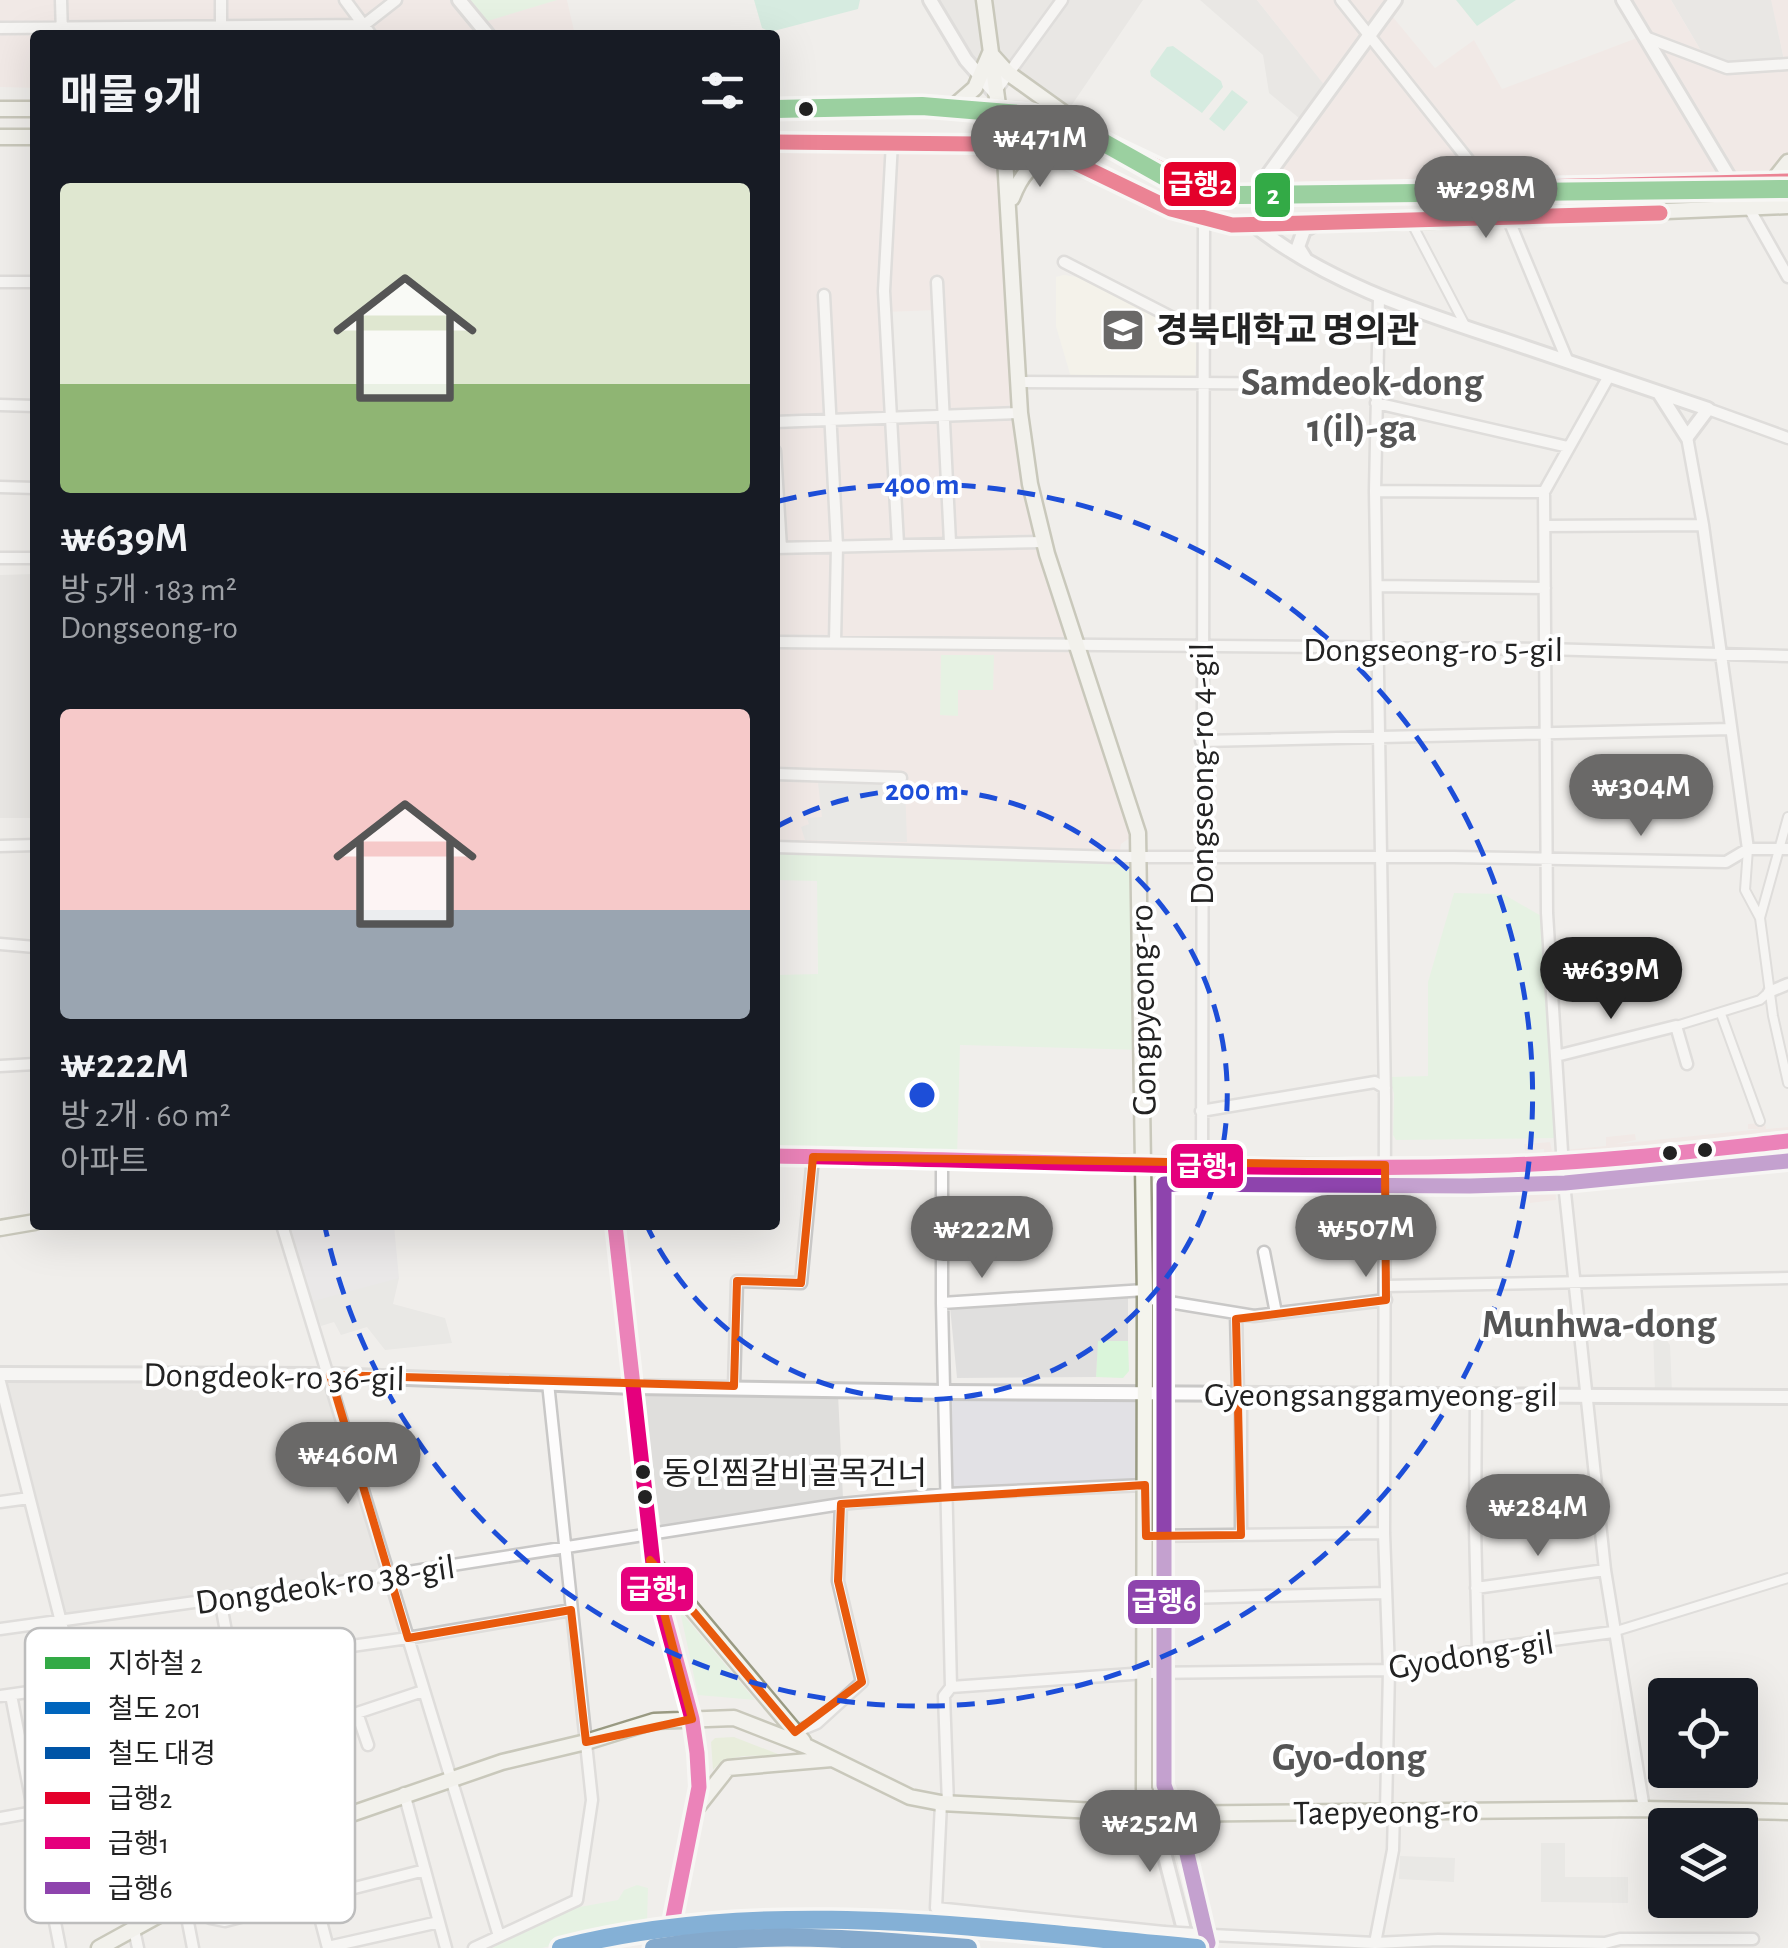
<!DOCTYPE html>
<html lang="ko">
<meta charset="utf-8">
<style>
body{margin:0;font-family:"Alegreya Sans","Noto Sans KR",sans-serif;background:#20242c;color:#f1f3f6;height:100vh;display:flex;flex-direction:column;font-size:38px;white-space:nowrap}
*{box-sizing:border-box;margin:0}
p{font-size:32px;color:#9ea1a6}
.icon{flex:none;width:55px;height:55px;fill:none;stroke:currentColor;stroke-width:2;stroke-linecap:round;stroke-linejoin:round}
.map{position:relative;flex:1;overflow:hidden}
.sheet{position:absolute;left:30px;top:30px;width:750px;height:1200px;display:flex;flex-direction:column;background:#171b24;border-radius:10px;box-shadow:0 10px 40px #0002}
.sheet>*{flex:none}
.tools{position:absolute;left:1648px;top:1678px;display:grid;gap:20px}
.tools a{display:grid;place-items:center;width:110px;height:110px;border-radius:10px;background:#171b24;box-shadow:0 10px 40px #0002;font-size:50px}
.price{position:absolute;translate:-50% -85px;padding:0 22px;border-radius:35px;background:#6a6968;color:#fff;font-size:32px;line-height:65px;filter:drop-shadow(0 2px 5px #0008)}
.price::after{content:'';position:absolute;left:50%;top:60px;width:30px;height:22px;margin-left:-15px;background:inherit;clip-path:polygon(0 0,100% 0,50% 100%)}
.price.on{background:#222;color:#fff}
ul{padding:0;list-style:none}
li{display:grid;align-content:center;gap:20px;height:530px;padding:0 30px}
li span{display:grid;place-items:center;height:310px;border-radius:10px;color:#555}
li>.icon{margin-inline-start:auto}
span .icon{width:180px;height:180px;fill:#fffc;stroke-width:1}
li b{font-size:42px}
h2{display:flex;justify-content:space-between;align-items:center;height:120px;padding:0 30px;font-size:42px}
.map>svg:first-child{display:block}
.residential{fill:#dfdedc}
.commercial{fill:#f1e3e1;fill-rule:evenodd}
.education{fill:#f8f7e8}
.grass{fill:#ddeccb}
.park{fill:#daf5da}
.pitch{fill:#b7e6d2}
.parking{fill:#e0dfde}
.plaza{fill:#e2e1e5}
.lines{fill:none;stroke-linecap:round;stroke-linejoin:round}
.tertiary-tunnel{stroke:#c7c5c3;stroke-width:12;stroke-dasharray:12 6;stroke-linecap:butt}
.secondary-tunnel{stroke:#c7c5c3;stroke-width:14;stroke-dasharray:14 7;stroke-linecap:butt}
.pedestrian-casing{stroke:#c9c8c7;stroke-width:12}
.minor-casing{stroke:#c9c8c7;stroke-width:15}
.tertiary-casing{stroke:#c9c8c7;stroke-width:18}
.secondary-casing{stroke:#999a82;stroke-width:19}
.pedestrian{stroke:#fdfcfc;stroke-width:8}
.minor{stroke:#fdfcfc;stroke-width:10}
.tertiary{stroke:#fdfcfc;stroke-width:12}
.secondary{stroke:#f4f4ed;stroke-width:14}
.rail-casing{stroke:#ccc;stroke-width:6}
.rail{stroke:#fff;stroke-width:2.5;stroke-dasharray:8;stroke-linecap:butt}
.minor-bridge-casing{stroke:#c9c8c7;stroke-width:15;stroke-linecap:butt}
.minor-bridge{stroke:#fdfcfc;stroke-width:10}
.bus-1-casing{stroke:#fff;stroke-width:22}
.bus-2-casing{stroke:#fff;stroke-width:22}
.bus-3-casing{stroke:#fff;stroke-width:22}
.bus-1{stroke:#e4002b;stroke-width:15}
.bus-2{stroke:#e5007d;stroke-width:15}
.bus-3{stroke:#8e44ad;stroke-width:15}
.rail-1-casing{stroke:#fff;stroke-width:25}
.rail-2-casing{stroke:#fff;stroke-width:25}
.rail-1{stroke:#0065bd;stroke-width:18}
.rail-2{stroke:#0054a6;stroke-width:18}
.metro-1-casing{stroke:#fff;stroke-width:25}
.metro-1{stroke:#33aa46;stroke-width:18}
.marked{fill:none;stroke:#e8590c;stroke-width:8;stroke-linejoin:round}
.ring{fill:none;stroke:#1d4ed8;stroke-width:5;stroke-dasharray:18 12}
.bus-dot{fill:#222;stroke:#fff;stroke-width:4}
.labels{text-anchor:middle;stroke-width:8;stroke-linejoin:round;paint-order:stroke}
.bus-label{font-size:32px;fill:#222;stroke:#fff;text-anchor:start}
.poi-label{font-size:35px;font-weight:bold;fill:#222;stroke:#fff;text-anchor:start}
.street-label{font-size:35px;fill:#222;stroke:#fff}
.quarter-label{font-size:40px;font-weight:bold;fill:#555;stroke:#fff}
.key{fill:#fff;stroke:#bdbdbd;stroke-width:2.5}
.key-label{font-size:28px;fill:#222}
.centre{fill:#1d4ed8;stroke:#fff;stroke-width:5}
.ring-label{font-size:30px;text-anchor:middle;font-weight:bold;fill:#1d4ed8;stroke:#fff;stroke-width:8;stroke-linejoin:round;paint-order:stroke}
.line-badge{stroke:#fff;stroke-width:4}
.badge-label{font-size:28px;text-anchor:middle;font-weight:bold;fill:#fff}
</style>
<div class="map">
<svg width="1788" height="1948" viewBox="0 0 1788 1948">
<rect width="100%" height="100%" fill="#f0eeeb"/>
<!-- residential -->
<path class="residential" d="M930 0H1143L1065 115 1008 73 981 77Z
M1200 0H1257L1330 91 1306 124 1269 93 1263 55Z
M1671 0H1772L1785 65 1727 68 1707 61Z
M35 574V818H0V575Z
M8 1380 327 1381 385 1572 64 1615 6 1383Z
M641 1392 838 1394 843 1498 742 1518 661 1528Z"/>
<!-- commercial -->
<path class="commercial" d="M0 0H567L575 35H35V88L0 87Z
M1257 0H1395L1388 11 1435 68 1474 40 1502 89 1642 36 1623 0H1671L1707 61 1727 68 1785 64 1771 0H1788V163L1773 181 1254 194 1329 91Z
M775 142 1004 147 1030 484 1134 835 1121 844 1119 857 775 851ZM939 310 943 416 891 417 886 312Z
M1765 1123 1766 1129 1788 1127V1152L1769 1154V1163L1752 1165V1158L1763 1155 1618 1170 1619 1173 1639 1171 1640 1179 1611 1182 1609 1171 1555 1177 1556 1200 1530 1203 1529 1193 1548 1190 1547 1178 1528 1179 1525 1154 1544 1152V1149L1525 1151 1524 1144 1550 1142 1552 1151 1606 1146V1137L1635 1134 1636 1140 1615 1144 1761 1129H1748V1124Z"/>
<!-- education -->
<path class="education" d="M1064 275 1087 279 1197 334 1195 378 1071 377 1056 326V277Z"/>
<!-- grass -->
<path class="grass" d="M734 1737 783 1756C760 1757 729 1751 713 1770L711 1742 715 1738Z"/>
<!-- park -->
<path class="park" d="M460 0H557L481 23Z
M941 655H994L993 690H958V716L940 715Z
M775 848 1139 856 1142 1050 960 1045 957 1159 775 1156V975L818 974 817 881 775 880Z
M1454 893 1503 894 1543 917 1557 1138 1396 1140 1393 1135 1394 1094 1390 1077 1428 1076V982Z
M1097 1341H1128L1129 1371 1123 1378 1096 1377Z
M680 1611 755 1700 698 1695Z
M637 1885 648 1888 647 1923 542 1948H492L574 1908 618 1900 624 1890Z"/>
<!-- pitch -->
<path class="pitch" d="M754 0H860L858 9 770 32 762 28Z
M1456 0H1516L1477 26Z
M1173 46 1221 81 1223 87 1202 113 1151 76 1150 71 1167 47Z
M1232 90 1248 102 1224 131 1209 119Z"/>
<!-- parking -->
<path class="parking" d="M818 783 905 785 907 842 805 840 801 827 809 824 807 818 822 817Z
M389 1273 399 1278 393 1304 445 1318 452 1343 385 1350 367 1327 341 1335 334 1322 321 1326 306 1282Z
M1128 1298V1341H1098L1096 1377 957 1378 950 1307Z
M1653 1331 1663 1335 1670 1345 1672 1392H1655Z
M1541 1843H1565V1877H1628V1903L1541 1902Z
M1400 1856 1455 1858 1454 1882 1399 1879Z"/>
<!-- plaza -->
<path class="plaza" d="M285 1225H394L399 1278 310 1302Z
M950 1395 1140 1396 1141 1482 952 1489Z"/>
<g class="lines">
<!-- tertiary-tunnel -->
<path class="tertiary-tunnel" d="M1183 1926 1189 1948"/>
<!-- secondary-tunnel -->
<path class="secondary-tunnel" d="M667 1948 678 1894"/>
<defs>
<path id="pedestrian" d="M1411 222 1466 327
M1748 849 1745 890 1760 918
M1721 1014 1760 1121
M1676 1026 1760 1000 1769 992
M1788 1083 1773 1016 1760 918 1788 817
M1613 1632 1788 1578"/>
<path id="minor" d="M61 0 62 35
M345 0 371 35
M1341 0 1489 186
M0 28 364 25 396 0
M221 35V0
M1645 37 1727 68 1788 64
M995 92 1062 0
M892 142 884 291 898 544
M1749 208 1788 277
M1508 218 1568 362
M1064 262 1202 333
M0 282H35
M937 282 950 542
M824 295 837 546 835 642
M1379 298 1375 491 1385 1098 1384 1533 1389 1670 1386 1810
M1609 376 1544 492 1547 913 1564 1183 1605 1570 1644 1809
M1020 382 1376 384
M1376 403 1568 447
M0 405 35 406
M1708 409 1788 438
M775 422 1020 413
M1687 437 1703 525 1748 849
M775 451 781 548
M0 487 35 488
M1375 491 1544 492
M1545 526 1703 525
M775 548 1043 542
M0 558H35
M1377 586 1545 588
M775 642 1545 649 1788 656
M1201 741 1731 729
M775 774 901 778
M0 846 35 845
M775 847 1119 857H1454L1726 862 1748 849H1788
M0 944 35 947
M1769 992 1788 984
M1556 1056 1676 1026 1687 1064
M0 1066 35 1064
M1201 1111 1375 1082 1385 1088
M1202 1164 1204 220
M282 1225 499 1936
M1264 1252 1276 1313
M1386 1286 1788 1278
M1145 1298 1254 1316 1386 1300
M942 1303V1158
M1236 1314 1238 1394
M0 1382 106 1799 138 1948
M734 1386 737 1281 801 1283 813 1157
M1241 1394V1535
M1476 1397 1475 1528 1478 1650
M0 1502 29 1498
M1475 1528 1601 1514
M1146 1536 1384 1533
M1476 1588 1605 1570
M220 1599 232 1664
M1146 1599 1385 1593
M0 1629 389 1575 841 1504 947 1494 1145 1485
M951 1687 1146 1673 1389 1670 1478 1650 1613 1632
M11 1695 60 1948
M0 1696 408 1638 571 1610
M795 1732 817 1723 862 1682 838 1581 841 1504
M152 1738 193 1948
M368 1745 357 1713 423 1691
M94 1750 243 1718 276 1817
M404 1793 446 1948
M941 1803 936 1908 1164 1932
M948 1804 944 1696 951 1687 942 1303 1145 1290
M0 1818 106 1799
M299 1838 328 1948
M117 1849C187 1835 261 1810 333 1819
M196 1894 210 1918 225 1921 425 1870
M1212 1935 1375 1943 1393 1850 1394 1810
M1375 1943 1438 1940 1605 1943 1620 1939H1753
M328 1947 439 1922
M474 1948 577 1900 592 1800 548 1383"/>
<path id="tertiary" d="M459 0 488 35
M930 0 966 60 995 93
M1623 0 1732 182
M1254 194 1395 0
M1254 225C1327 283 1416 311 1504 340 1572 363 1640 386 1708 409L1687 437 1659 393
M1306 260 1298 247 1304 230 1315 224
M0 1374 330 1375 635 1387 946 1392 1788 1397
M1154 1814 1183 1926"/>
<path id="secondary" d="M984 0 1005 158 1020 413 1030 484 1047 554 1138 833 1145 1298 1144 1789 1154 1814
M952 108 975 88 990 53 1008 73 1079 124
M0 109H35
M775 109C818 108 861 109 905 109 949 109 998 105 1042 116 1111 133 1166 187 1239 194L1788 181
M0 137H35
M775 142 978 144 1059 155 1171 209 1232 225 1426 221 1788 206
M1773 181 1788 162
M1012 198C1020 177 1031 161 1054 156
M775 1156C1007 1159 1239 1169 1471 1166 1577 1165 1683 1152 1788 1141
M615 1225 655 1582 692 1719 697 1753 699 1787 678 1894
M0 1228 35 1222
M656 1566 803 1741
M698 1806 728 1768 832 1759
M99 1948 328 1822 502 1762 586 1742 654 1721 734 1718 806 1746 910 1797 941 1803 1154 1814 1644 1809 1788 1812"/>
</defs>
<!-- pedestrian casing -->
<use href="#pedestrian" class="pedestrian-casing"/>
<!-- minor casing -->
<use href="#minor" class="minor-casing"/>
<!-- tertiary casing -->
<use href="#tertiary" class="tertiary-casing"/>
<!-- secondary casing -->
<use href="#secondary" class="secondary-casing"/>
<!-- pedestrian -->
<use href="#pedestrian" class="pedestrian"/>
<!-- minor -->
<use href="#minor" class="minor"/>
<!-- tertiary -->
<use href="#tertiary" class="tertiary"/>
<!-- secondary -->
<use href="#secondary" class="secondary"/>
<defs>
<path id="rail" d="M582 1948 665 1930 760 1922 868 1924 1136 1948"/>
</defs>
<!-- rail casing -->
<use href="#rail" class="rail-casing"/>
<!-- rail -->
<use href="#rail" class="rail"/>
<defs>
<path id="minor-bridge" d="M1164 1932 1212 1935"/>
</defs>
<!-- minor-bridge casing -->
<use href="#minor-bridge" class="minor-bridge-casing"/>
<!-- minor-bridge -->
<use href="#minor-bridge" class="minor-bridge"/>
<defs>
<path id="bus-1" d="M775 109 974 108 1025 113 1067 124 1187 181 1239 194 1788 181
M775 142 978 144 1059 155 1171 209 1232 225 1660 213"/>
<path id="bus-2" d="M775 1156C1019 1160 1265 1173 1509 1165 1602 1162 1695 1151 1788 1141
M615 1225 655 1582 692 1719 697 1753 699 1787 667 1948"/>
<path id="bus-3" d="M1208 1943 1184 1841 1164 1785V1184L1470 1186 1565 1183 1788 1161"/>
</defs>
<!-- bus-1 casing -->
<use href="#bus-1" class="bus-1-casing"/>
<!-- bus-2 casing -->
<use href="#bus-2" class="bus-2-casing"/>
<!-- bus-3 casing -->
<use href="#bus-3" class="bus-3-casing"/>
<!-- bus-1 -->
<use href="#bus-1" class="bus-1"/>
<!-- bus-2 -->
<use href="#bus-2" class="bus-2"/>
<!-- bus-3 -->
<use href="#bus-3" class="bus-3"/>
<defs>
<path id="rail-1" d="M561 1948C770 1895 985 1929 1197 1948"/>
<path id="rail-2" d="M654 1948C757 1930 865 1939 968 1948"/>
</defs>
<!-- rail-1 casing -->
<use href="#rail-1" class="rail-1-casing"/>
<!-- rail-2 casing -->
<use href="#rail-2" class="rail-2-casing"/>
<!-- rail-1 -->
<use href="#rail-1" class="rail-1"/>
<!-- rail-2 -->
<use href="#rail-2" class="rail-2"/>
<defs>
<path id="metro-1" d="M775 109 922 106 1032 115 1076 127 1172 181 1239 195 1788 189"/>
</defs>
<!-- metro-1 casing -->
<use href="#metro-1" class="metro-1-casing"/>
<!-- metro-1 -->
<use href="#metro-1" class="metro-1"/>
</g>
<!-- marked area -->
<path d="M0 0H1788V1948H0ZM813 1157 1385 1165 1386 1300 1236 1319 1241 1535 1146 1536 1145 1485 841 1504 838 1581 862 1682 795 1732 650 1560 692 1719 586 1742 571 1610 408 1638 330 1375 734 1386 737 1281 801 1283Z" fill="#f0eeeb" fill-opacity=".55" fill-rule="evenodd"/>
<path class="marked" d="M813 1157 1385 1165 1386 1300 1236 1319 1241 1535 1146 1536 1145 1485 841 1504 838 1581 862 1682 795 1732 650 1560 692 1719 586 1742 571 1610 408 1638 330 1375 734 1386 737 1281 801 1283Z"/>
<!-- distance rings -->
<g class="ring">
<path d="M776 827A305 305 0 1 1 647 1226"/>
<path d="M779 501A611 611 0 1 1 325 1227"/>
</g>
<!-- icons -->
<defs>
<symbol id="university-square" viewBox="-11 -11 22 22"><rect x="-9" y="-9" width="18" height="18" rx="4" fill="#6a6968" stroke="#fff"/><path d="M0-5L7-2L0 1L-7-2ZM-4 1L0 2.5L4 1V4Q0 6-4 4Z" fill="#fff"/></symbol>
</defs>
<g fill-rule="evenodd">
<use href="#university-square" x="1098" y="305" width="50" height="50"/>
</g>
<!-- markers -->
<g class="bus-dot">
<circle cx="806" cy="109" r="9"/>
<circle cx="1705" cy="1150" r="9"/>
<circle cx="1670" cy="1153" r="9"/>
<circle cx="643" cy="1472" r="9"/>
<circle cx="645" cy="1497" r="9"/>
</g>
<g class="labels">
<!-- bus labels -->
<g class="bus-label">
<text x="662" y="1484">동인찜갈비골목건너</text>
</g>
<!-- poi labels -->
<g class="poi-label">
<text x="1156" y="342">경북대학교 명의관</text>
</g>
<!-- street labels -->
<g class="street-label">
<text x="1433" y="661">Dongseong-ro 5-gil</text>
<text transform="translate(1201 774) rotate(-90)" y="12">Dongseong-ro 4-gil</text>
<text transform="translate(1142 1010) rotate(-91)" y="12">Gongpyeong-ro</text>
<text transform="translate(274 1376) rotate(1)" y="12">Dongdeok-ro 36-gil</text>
<text x="1381" y="1406">Gyeongsanggamyeong-gil</text>
<text transform="translate(325 1584) rotate(-8)" y="12">Dongdeok-ro 38-gil</text>
<text transform="translate(1471 1654) rotate(-9)" y="12">Gyodong-gil</text>
<text transform="translate(1386 1811) rotate(-1)" y="12">Taepyeong-ro</text>
</g>
<!-- quarter labels -->
<g class="quarter-label">
<text x="1362" y="395">Samdeok-dong<tspan x="1362" dy="46">1(il)-ga</tspan></text>
<text x="1599" y="1337">Munhwa-dong</text>
<text x="1349" y="1770">Gyo-dong</text>
</g>
</g>
<!-- legend -->
<rect x="25" y="1628" width="330" height="295" rx="15" class="key"/>
<rect x="45" y="1657" width="45" height="12" fill="#33aa46"/>
<rect x="45" y="1702" width="45" height="12" fill="#0065bd"/>
<rect x="45" y="1747" width="45" height="12" fill="#0054a6"/>
<rect x="45" y="1792" width="45" height="12" fill="#e4002b"/>
<rect x="45" y="1837" width="45" height="12" fill="#e5007d"/>
<rect x="45" y="1882" width="45" height="12" fill="#8e44ad"/>
<g class="key-label">
<text x="108" y="1673">지하철 2</text>
<text x="108" y="1718">철도 201</text>
<text x="108" y="1763">철도 대경</text>
<text x="108" y="1808">급행2</text>
<text x="108" y="1853">급행1</text>
<text x="108" y="1898">급행6</text>
</g>
<circle cx="922" cy="1095" r="15" class="centre"/>
<g class="ring-label">
<text x="922" y="494">400 m</text>
<text x="922" y="800">200 m</text>
</g>
<g class="line-badge">
<rect x="1162" y="160" width="76" height="48" rx="10" fill="#e4002b"/>
<rect x="1253" y="171" width="39" height="48" rx="10" fill="#33aa46"/>
<rect x="1169" y="1142" width="76" height="48" rx="10" fill="#e5007d"/>
<rect x="619" y="1565" width="76" height="48" rx="10" fill="#e5007d"/>
<rect x="1126" y="1578" width="76" height="48" rx="10" fill="#8e44ad"/>
</g>
<g class="badge-label">
<text x="1200" y="194">급행2</text>
<text x="1273" y="204">2</text>
<text x="1207" y="1176">급행1</text>
<text x="657" y="1599">급행1</text>
<text x="1164" y="1611">급행6</text>
</g>
</svg>
<div class="tools">
<a><svg class="icon" aria-label="locate" viewBox="0 0 24 24"><circle cx="12" cy="12" r="6"/><path d="M12 2v4M12 18v4M2 12h4M18 12h4"/></svg></a>
<a><svg class="icon" aria-label="layers" viewBox="0 0 24 24"><path d="M12 4l9 5-9 5-9-5zM3 14l9 5 9-5"/></svg></a>
</div>
<b class="price" style="left:1040px;top:190px">₩471M</b>
<b class="price" style="left:1486px;top:241px">₩298M</b>
<b class="price" style="left:1641px;top:839px">₩304M</b>
<b class="price on" style="left:1611px;top:1022px">₩639M</b>
<b class="price" style="left:1366px;top:1280px">₩507M</b>
<b class="price" style="left:982px;top:1281px">₩222M</b>
<b class="price" style="left:348px;top:1507px">₩460M</b>
<b class="price" style="left:1538px;top:1559px">₩284M</b>
<b class="price" style="left:1150px;top:1875px">₩252M</b>
<section class="sheet">
<h2>매물 9개<svg class="icon" aria-label="filters" viewBox="0 0 24 24"><path d="M4 7h16M4 17h16"/><circle cx="9" cy="7" r="2"/><circle cx="15" cy="17" r="2"/></svg></h2>
<ul>
<li><span style="background:linear-gradient(#dfe7d0 65%,#8fb573 0)"><svg class="icon" aria-label="home" viewBox="0 0 24 24"><path d="M3 11l9-7 9 7M6 9v11h12V9"/></svg></span><div><b>₩639M</b><p>방 5개 · 183 m²</p><p>Dongseong-ro</p></div></li>
<li><span style="background:linear-gradient(#f6c9c9 65%,#9aa5b1 0)"><svg class="icon" aria-label="home" viewBox="0 0 24 24"><path d="M3 11l9-7 9 7M6 9v11h12V9"/></svg></span><div><b>₩222M</b><p>방 2개 · 60 m²</p><p>아파트</p></div></li>
</ul>
</section>
</div>
